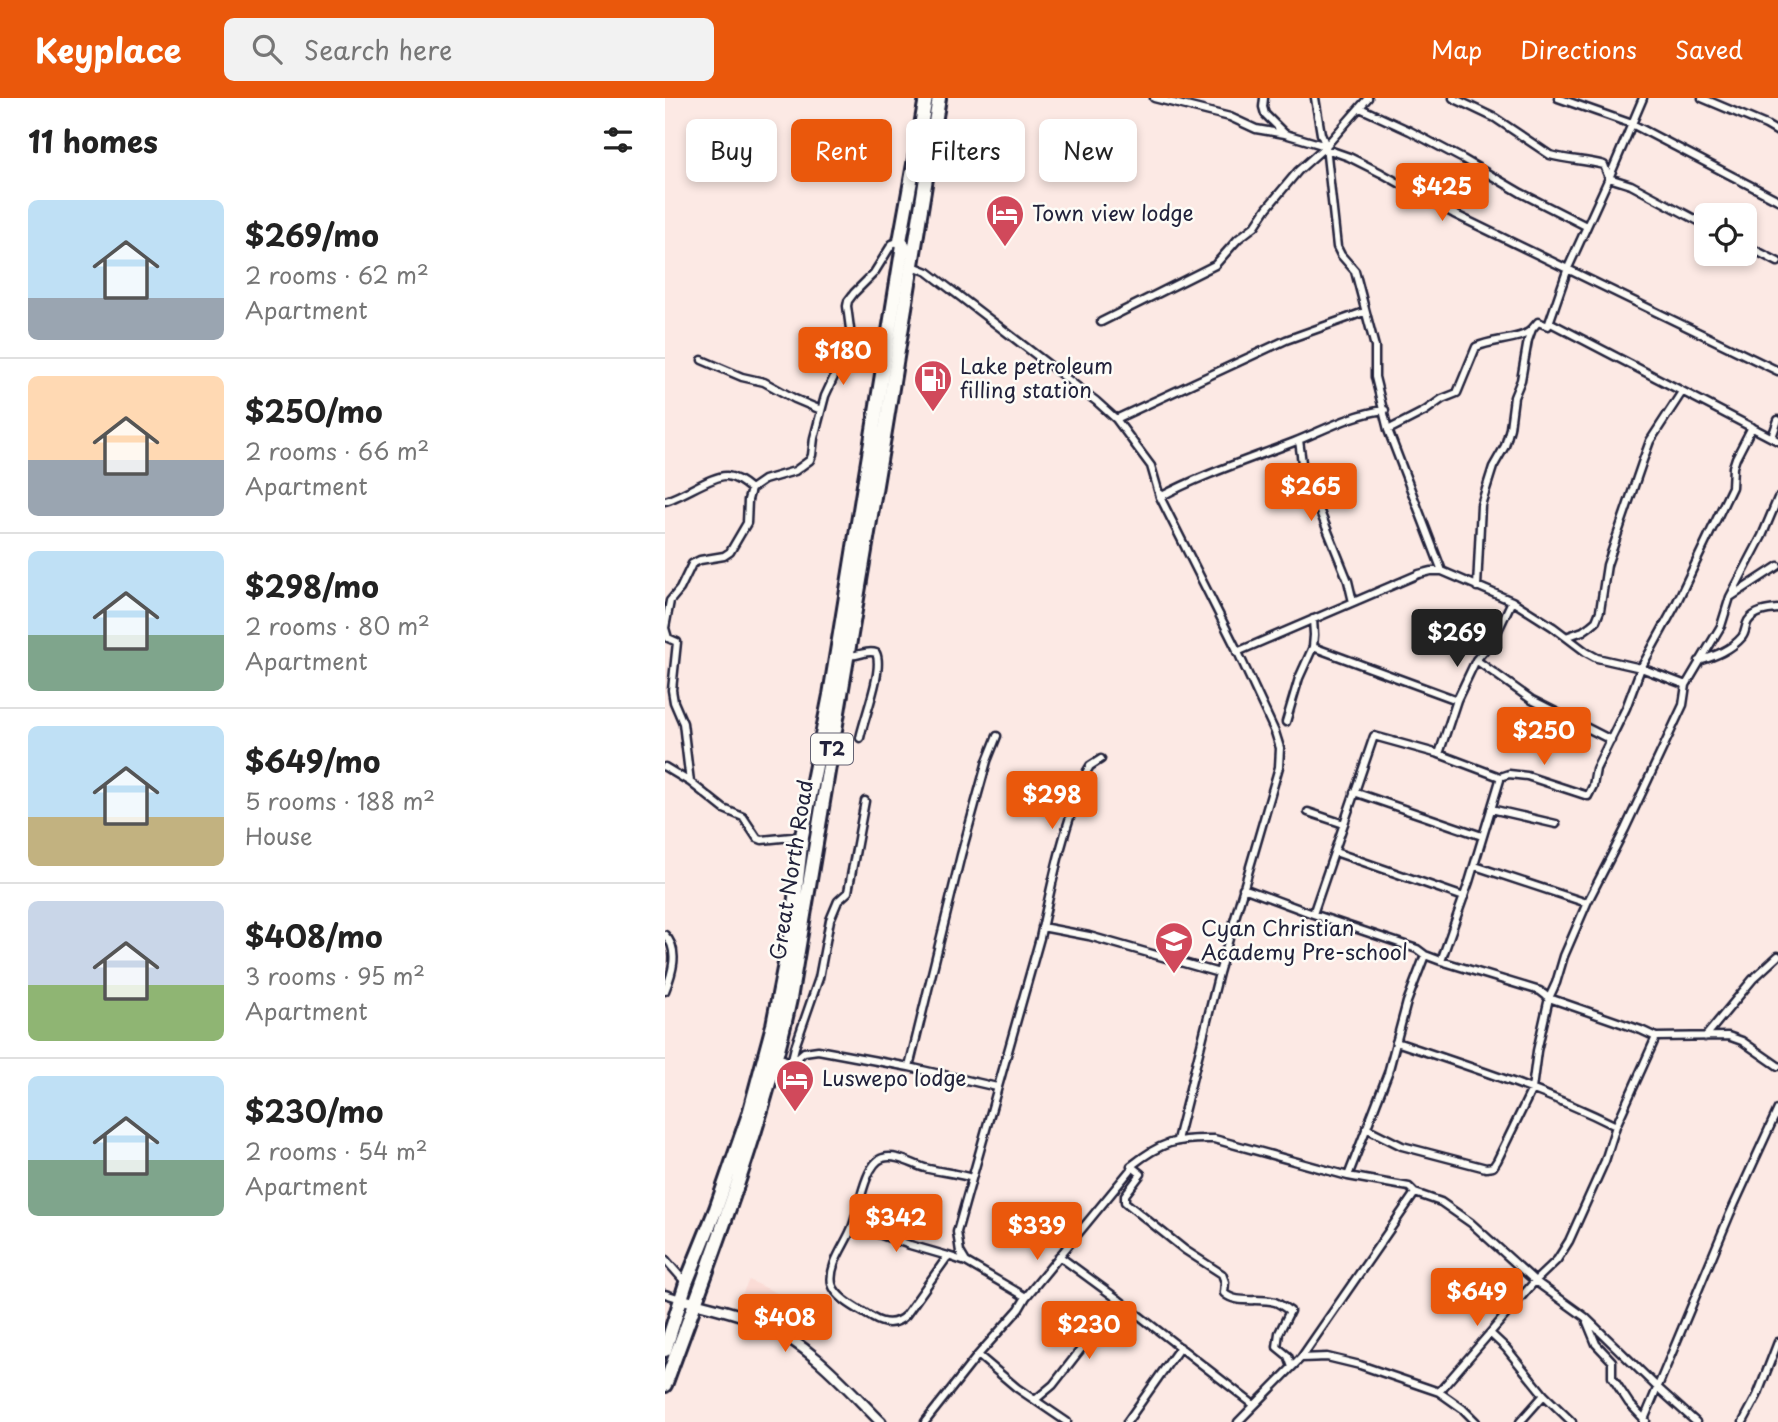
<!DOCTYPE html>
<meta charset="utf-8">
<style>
body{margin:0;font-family:"Playpen Sans",sans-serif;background:#f2f2f2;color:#222;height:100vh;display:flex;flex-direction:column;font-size:26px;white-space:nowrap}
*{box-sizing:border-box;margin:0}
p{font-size:23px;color:#767676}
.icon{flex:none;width:38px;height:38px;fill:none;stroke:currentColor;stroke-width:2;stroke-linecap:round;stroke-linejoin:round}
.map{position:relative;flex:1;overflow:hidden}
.drawer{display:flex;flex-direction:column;background:#fff;width:665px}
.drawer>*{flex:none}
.guide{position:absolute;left:21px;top:21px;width:665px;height:63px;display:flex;gap:14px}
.buttons{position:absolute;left:1029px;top:105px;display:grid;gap:14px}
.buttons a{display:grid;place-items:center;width:63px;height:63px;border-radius:10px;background:#fff;box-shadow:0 4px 10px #0003;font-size:35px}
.price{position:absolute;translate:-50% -60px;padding:0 16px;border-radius:7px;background:#ea580c;color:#fff;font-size:23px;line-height:46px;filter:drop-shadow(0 2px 4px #0008)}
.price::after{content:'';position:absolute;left:50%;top:42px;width:21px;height:16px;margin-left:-10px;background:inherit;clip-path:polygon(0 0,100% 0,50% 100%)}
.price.active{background:#222;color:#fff}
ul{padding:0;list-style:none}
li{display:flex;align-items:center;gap:21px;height:175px;padding:0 28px}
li+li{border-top:2px solid #e0e0e0}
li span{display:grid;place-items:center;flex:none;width:196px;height:140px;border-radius:10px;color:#555}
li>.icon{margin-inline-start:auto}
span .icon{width:84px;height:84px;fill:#fffc;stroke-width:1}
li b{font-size:30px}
h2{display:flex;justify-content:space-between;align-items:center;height:84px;padding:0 28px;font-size:30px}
.tag{padding:0 24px;border-radius:10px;background:#fff;box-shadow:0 4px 10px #0003;font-size:24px;line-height:63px}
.tag.active{background:#ea580c;color:#fff}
header{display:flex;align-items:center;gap:42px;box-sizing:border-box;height:98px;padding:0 35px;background:#ea580c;color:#fff}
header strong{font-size:33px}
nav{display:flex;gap:38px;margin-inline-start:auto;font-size:24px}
.search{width:490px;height:63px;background:#f2f2f2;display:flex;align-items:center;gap:18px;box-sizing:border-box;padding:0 24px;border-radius:10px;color:#767676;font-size:26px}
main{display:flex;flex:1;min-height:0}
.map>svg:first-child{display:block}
.built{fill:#fbdcd6}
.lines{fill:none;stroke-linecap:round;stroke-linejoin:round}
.street-casing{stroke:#22223b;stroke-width:11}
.secondary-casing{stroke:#22223b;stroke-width:14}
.highway-casing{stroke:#22223b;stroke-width:18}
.street{stroke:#fdfcf7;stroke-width:6}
.secondary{stroke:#fdfcf7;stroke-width:9}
.highway{stroke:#fdfcf7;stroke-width:12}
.labels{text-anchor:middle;stroke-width:5;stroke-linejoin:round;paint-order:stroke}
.shield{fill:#fdfcf7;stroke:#646373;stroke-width:2}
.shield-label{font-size:19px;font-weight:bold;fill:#22223b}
.poi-label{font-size:21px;fill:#22223b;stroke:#fdfcf7;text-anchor:start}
.street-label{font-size:21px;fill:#22223b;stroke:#fdfcf7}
</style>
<header>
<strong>Keyplace</strong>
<div class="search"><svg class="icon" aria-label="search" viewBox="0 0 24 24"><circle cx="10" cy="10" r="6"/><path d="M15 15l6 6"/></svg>Search here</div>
<nav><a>Map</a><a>Directions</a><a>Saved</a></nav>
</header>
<main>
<section class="drawer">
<h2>11 homes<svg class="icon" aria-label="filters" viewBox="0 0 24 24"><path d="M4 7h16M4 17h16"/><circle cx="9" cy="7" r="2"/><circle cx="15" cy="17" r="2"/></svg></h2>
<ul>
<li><span style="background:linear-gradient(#bfe0f5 70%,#9aa5b1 0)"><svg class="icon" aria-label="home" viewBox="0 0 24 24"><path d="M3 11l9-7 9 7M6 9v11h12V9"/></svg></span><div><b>$269/mo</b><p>2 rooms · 62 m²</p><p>Apartment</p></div></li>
<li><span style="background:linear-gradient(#ffd9b3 60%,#9aa5b1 0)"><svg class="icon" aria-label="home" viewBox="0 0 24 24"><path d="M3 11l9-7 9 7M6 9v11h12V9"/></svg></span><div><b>$250/mo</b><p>2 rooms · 66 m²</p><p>Apartment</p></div></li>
<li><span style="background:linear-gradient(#bfe0f5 60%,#7fa58c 0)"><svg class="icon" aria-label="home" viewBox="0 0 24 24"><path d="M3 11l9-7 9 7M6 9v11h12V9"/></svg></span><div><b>$298/mo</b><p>2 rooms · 80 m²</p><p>Apartment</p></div></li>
<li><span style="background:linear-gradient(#bfe0f5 65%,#c2b280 0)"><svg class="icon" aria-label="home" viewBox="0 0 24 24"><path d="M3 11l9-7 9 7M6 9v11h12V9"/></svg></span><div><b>$649/mo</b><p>5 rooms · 188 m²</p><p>House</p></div></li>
<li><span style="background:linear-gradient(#c9d6e8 60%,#8fb573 0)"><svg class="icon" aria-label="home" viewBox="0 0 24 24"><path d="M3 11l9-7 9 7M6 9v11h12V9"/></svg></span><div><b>$408/mo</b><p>3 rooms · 95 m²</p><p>Apartment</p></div></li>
<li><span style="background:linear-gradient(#bfe0f5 60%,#7fa58c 0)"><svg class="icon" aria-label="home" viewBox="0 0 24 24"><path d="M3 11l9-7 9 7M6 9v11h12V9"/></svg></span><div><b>$230/mo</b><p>2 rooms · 54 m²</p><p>Apartment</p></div></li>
</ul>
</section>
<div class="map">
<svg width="1113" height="1324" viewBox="0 0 1113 1324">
<rect width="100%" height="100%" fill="#fce9e4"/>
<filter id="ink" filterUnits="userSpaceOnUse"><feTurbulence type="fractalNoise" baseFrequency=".0143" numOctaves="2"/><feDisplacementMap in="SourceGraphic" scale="14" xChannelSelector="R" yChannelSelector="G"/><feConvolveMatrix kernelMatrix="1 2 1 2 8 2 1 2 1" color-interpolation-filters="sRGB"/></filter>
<g filter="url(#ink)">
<!-- built -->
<path class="built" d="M84 1182 150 1213 137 1239 71 1208Z"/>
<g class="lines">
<defs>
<path id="street" d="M489 0 565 19 591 31 620 36
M599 0 598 9 600 16 620 36 661 48
M650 0 656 36 661 48 672 149 676 157 690 173 710 249V279L723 332 777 473
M788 0 830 20 885 57C903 62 921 62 939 67L944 80 966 87 1041 127
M893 0 967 26 1113 102
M1037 0 1101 27 1113 34
M695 10 745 33 798 61 856 95 921 128
M660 53H667L684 59 716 75 789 116 1113 273
M1080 147 1113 164
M248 168 263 174 431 303 451 321 486 368 495 399 571 550 610 634 615 650 614 669 554 875 512 1042
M436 224 550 167 573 141 590 128 602 110 633 73 661 48 703 0
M883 228 903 170 944 80 978 0
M37 262 77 279 99 284 130 301 156 312
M451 321 621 242 699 214
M723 332 760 313 777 301 792 295 811 249C827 241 857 242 866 232
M1107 339 1113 322
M634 342 637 365 639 374 683 483 688 504
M495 399C536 377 585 361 629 344 659 332 687 316 720 312
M0 403C16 399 50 376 62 378 71 379 79 385 86 391
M812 489 816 407 828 369 840 348 845 330 849 299 856 282 863 242 867 231 873 224 883 228 886 225 1113 343
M1067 498 1113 468
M901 539 918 533 925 528 931 523 935 513 942 467 977 365 985 343 1017 294
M648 549 792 602
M572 554 754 476 766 473H777L847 503 888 529 921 554 932 560 976 570 1021 587
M182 557C193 560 201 551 211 555 219 571 199 620 195 640
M811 562 867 602 946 642
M1034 563C1050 558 1066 552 1077 539 1081 534 1080 528 1083 523 1090 513 1102 512 1113 511
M621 624 634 580 648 549 649 537 648 521
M774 656 792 602 811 562 829 541 847 503
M0 669 25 684 59 711 78 719 92 740 97 742 137 738
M25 684 18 625 9 604 7 592 12 544 3 540 0 530 5 503 15 491 27 466 35 462 59 458 65 454 82 425 83 402 86 391 99 382 130 373 145 362 147 357 149 340 160 298 181 253 185 231 182 208 183 203 189 195 209 175 227 146 235 143
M689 694 817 738
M826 711 891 726
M643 714 679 726
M670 754 799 799
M810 768 922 805
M578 790 648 816 752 851 760 857 776 863 875 893 884 900 976 932 991 939 1063 938 1077 943 1113 968
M648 816 709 638 774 656 835 679 844 676 862 678 923 698 928 688 931 671 961 610 976 570 1010 508 1067 389 1068 369 1071 360 1087 329
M377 829 424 838 554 875
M0 837C15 852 7 876 0 893
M776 863 804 784 835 682V679
M1040 939 1088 881 1113 858
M731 944C806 969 881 993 951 1028
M110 961H118L126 965 139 954 153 952 244 969 332 989
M126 965 130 949 154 880 165 822 173 803 183 794 200 703
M244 969 296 757 322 663 332 638
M701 1030 737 1048 821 1070 828 1069 832 1063 867 991 872 953 884 900 891 885 899 858 922 805 960 731 1018 607 1021 587 1056 528 1065 499 1097 438 1113 400
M466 1068 476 1076 460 1097V1104L520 1152 557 1176 560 1184 559 1195C572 1207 592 1199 610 1204 615 1206 620 1210 625 1213L614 1235 612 1249 623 1258 627 1269
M683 1078 723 975 742 904 760 857
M188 1127 245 1147 283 1158
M394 1158 454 1202 589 1307
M0 1161 21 1185
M301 1164 283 1158 241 1217C231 1227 220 1227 208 1220 195 1212 171 1201 167 1186 163 1166 182 1145 188 1127 194 1111 200 1065 218 1060 231 1056 247 1066 260 1070 275 1074 291 1075 307 1080
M0 1196 16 1201
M361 1199 301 1164 295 1154 292 1134 375 840C387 784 399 726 422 673L425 668 436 661
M922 1224 931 1246 947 1263V1279L964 1305 981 1323
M825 1235 841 1250 879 1297 907 1324
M313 1257 352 1290 402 1324
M636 1260 750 1095
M774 1294 870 1183 892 1162 904 1143 940 1063 951 1028 991 939
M370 1302 388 1287 454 1202
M260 1324 313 1257 354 1211 361 1199 467 1070 466 1068C496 1044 511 1040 549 1041L683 1078 744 1089 750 1095 776 1104 806 1125 870 1183 920 1219 992 1289 1031 1324
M462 1324 515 1249
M573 1324 636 1260 662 1259 695 1267 774 1294 798 1311 811 1324
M855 1324 879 1297
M978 1324 1065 1116 1113 1011
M1078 1324 1092 1298 1113 1244"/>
<path id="secondary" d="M16 1201C44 1209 72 1214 99 1226 146 1248 180 1288 216 1324"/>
<path id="highway" d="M0 1252 21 1185 51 1111 84 1016 108 927 126 835 137 738 165 597 238 147 235 143 261 0
M0 1287C46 1161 97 1031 125 901L221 327 274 0"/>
</defs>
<!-- street casing -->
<use href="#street" class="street-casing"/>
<!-- secondary casing -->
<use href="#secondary" class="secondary-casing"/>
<!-- highway casing -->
<use href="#highway" class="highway-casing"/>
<!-- street -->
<use href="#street" class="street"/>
<!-- secondary -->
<use href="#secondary" class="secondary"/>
<!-- highway -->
<use href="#highway" class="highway"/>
</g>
</g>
<!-- icons -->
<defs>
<symbol id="hotel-pin" viewBox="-11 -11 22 30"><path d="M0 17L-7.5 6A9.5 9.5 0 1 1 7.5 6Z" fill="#d1495b" stroke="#fdfcf7"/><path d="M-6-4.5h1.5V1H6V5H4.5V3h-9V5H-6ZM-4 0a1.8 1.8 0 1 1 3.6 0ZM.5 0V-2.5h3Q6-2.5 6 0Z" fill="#fff"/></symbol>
<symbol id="fuel-pin" viewBox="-11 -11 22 30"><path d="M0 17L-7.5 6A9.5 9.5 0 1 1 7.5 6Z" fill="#d1495b" stroke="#fdfcf7"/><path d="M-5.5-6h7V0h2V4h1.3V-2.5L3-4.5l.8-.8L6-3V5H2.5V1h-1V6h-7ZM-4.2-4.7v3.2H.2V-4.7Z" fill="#fff"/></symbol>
<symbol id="school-pin" viewBox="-11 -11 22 30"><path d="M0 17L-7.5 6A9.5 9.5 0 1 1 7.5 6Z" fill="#d1495b" stroke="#fdfcf7"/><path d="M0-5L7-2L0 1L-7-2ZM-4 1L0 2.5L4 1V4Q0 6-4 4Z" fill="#fff"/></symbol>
</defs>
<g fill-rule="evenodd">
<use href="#hotel-pin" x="318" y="94" width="44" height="60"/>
<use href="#fuel-pin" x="246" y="259" width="44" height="60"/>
<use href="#school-pin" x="487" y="821" width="44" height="60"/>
<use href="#hotel-pin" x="108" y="959" width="44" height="60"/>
</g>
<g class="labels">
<!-- shield labels -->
<rect class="shield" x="146" y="635.5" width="42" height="31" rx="5"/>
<g class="shield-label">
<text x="167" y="658">T2</text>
</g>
<!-- poi labels -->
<g class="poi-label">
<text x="367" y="123">Town view lodge</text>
<text x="295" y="276">Lake petroleum<tspan x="295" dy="24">filling station</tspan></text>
<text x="536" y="838">Cyan Christian<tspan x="536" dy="24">Academy Pre-school</tspan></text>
<text x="157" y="988">Luswepo lodge</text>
</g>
<!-- street labels -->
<g class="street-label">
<text transform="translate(127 772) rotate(-81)" y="7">Great North Road</text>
</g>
</g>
</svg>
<div class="buttons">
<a><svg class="icon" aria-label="locate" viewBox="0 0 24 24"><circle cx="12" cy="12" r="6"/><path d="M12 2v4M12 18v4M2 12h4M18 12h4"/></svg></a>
</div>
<b class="price" style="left:777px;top:125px">$425</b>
<b class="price" style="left:178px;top:289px">$180</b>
<b class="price" style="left:646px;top:425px">$265</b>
<b class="price active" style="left:792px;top:571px">$269</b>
<b class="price" style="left:879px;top:669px">$250</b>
<b class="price" style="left:387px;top:733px">$298</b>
<b class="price" style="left:231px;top:1156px">$342</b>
<b class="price" style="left:372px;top:1164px">$339</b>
<b class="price" style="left:812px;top:1230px">$649</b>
<b class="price" style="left:120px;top:1256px">$408</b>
<b class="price" style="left:424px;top:1263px">$230</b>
<div class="guide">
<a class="tag">Buy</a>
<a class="tag active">Rent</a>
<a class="tag">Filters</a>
<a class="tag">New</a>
</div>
</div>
</main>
